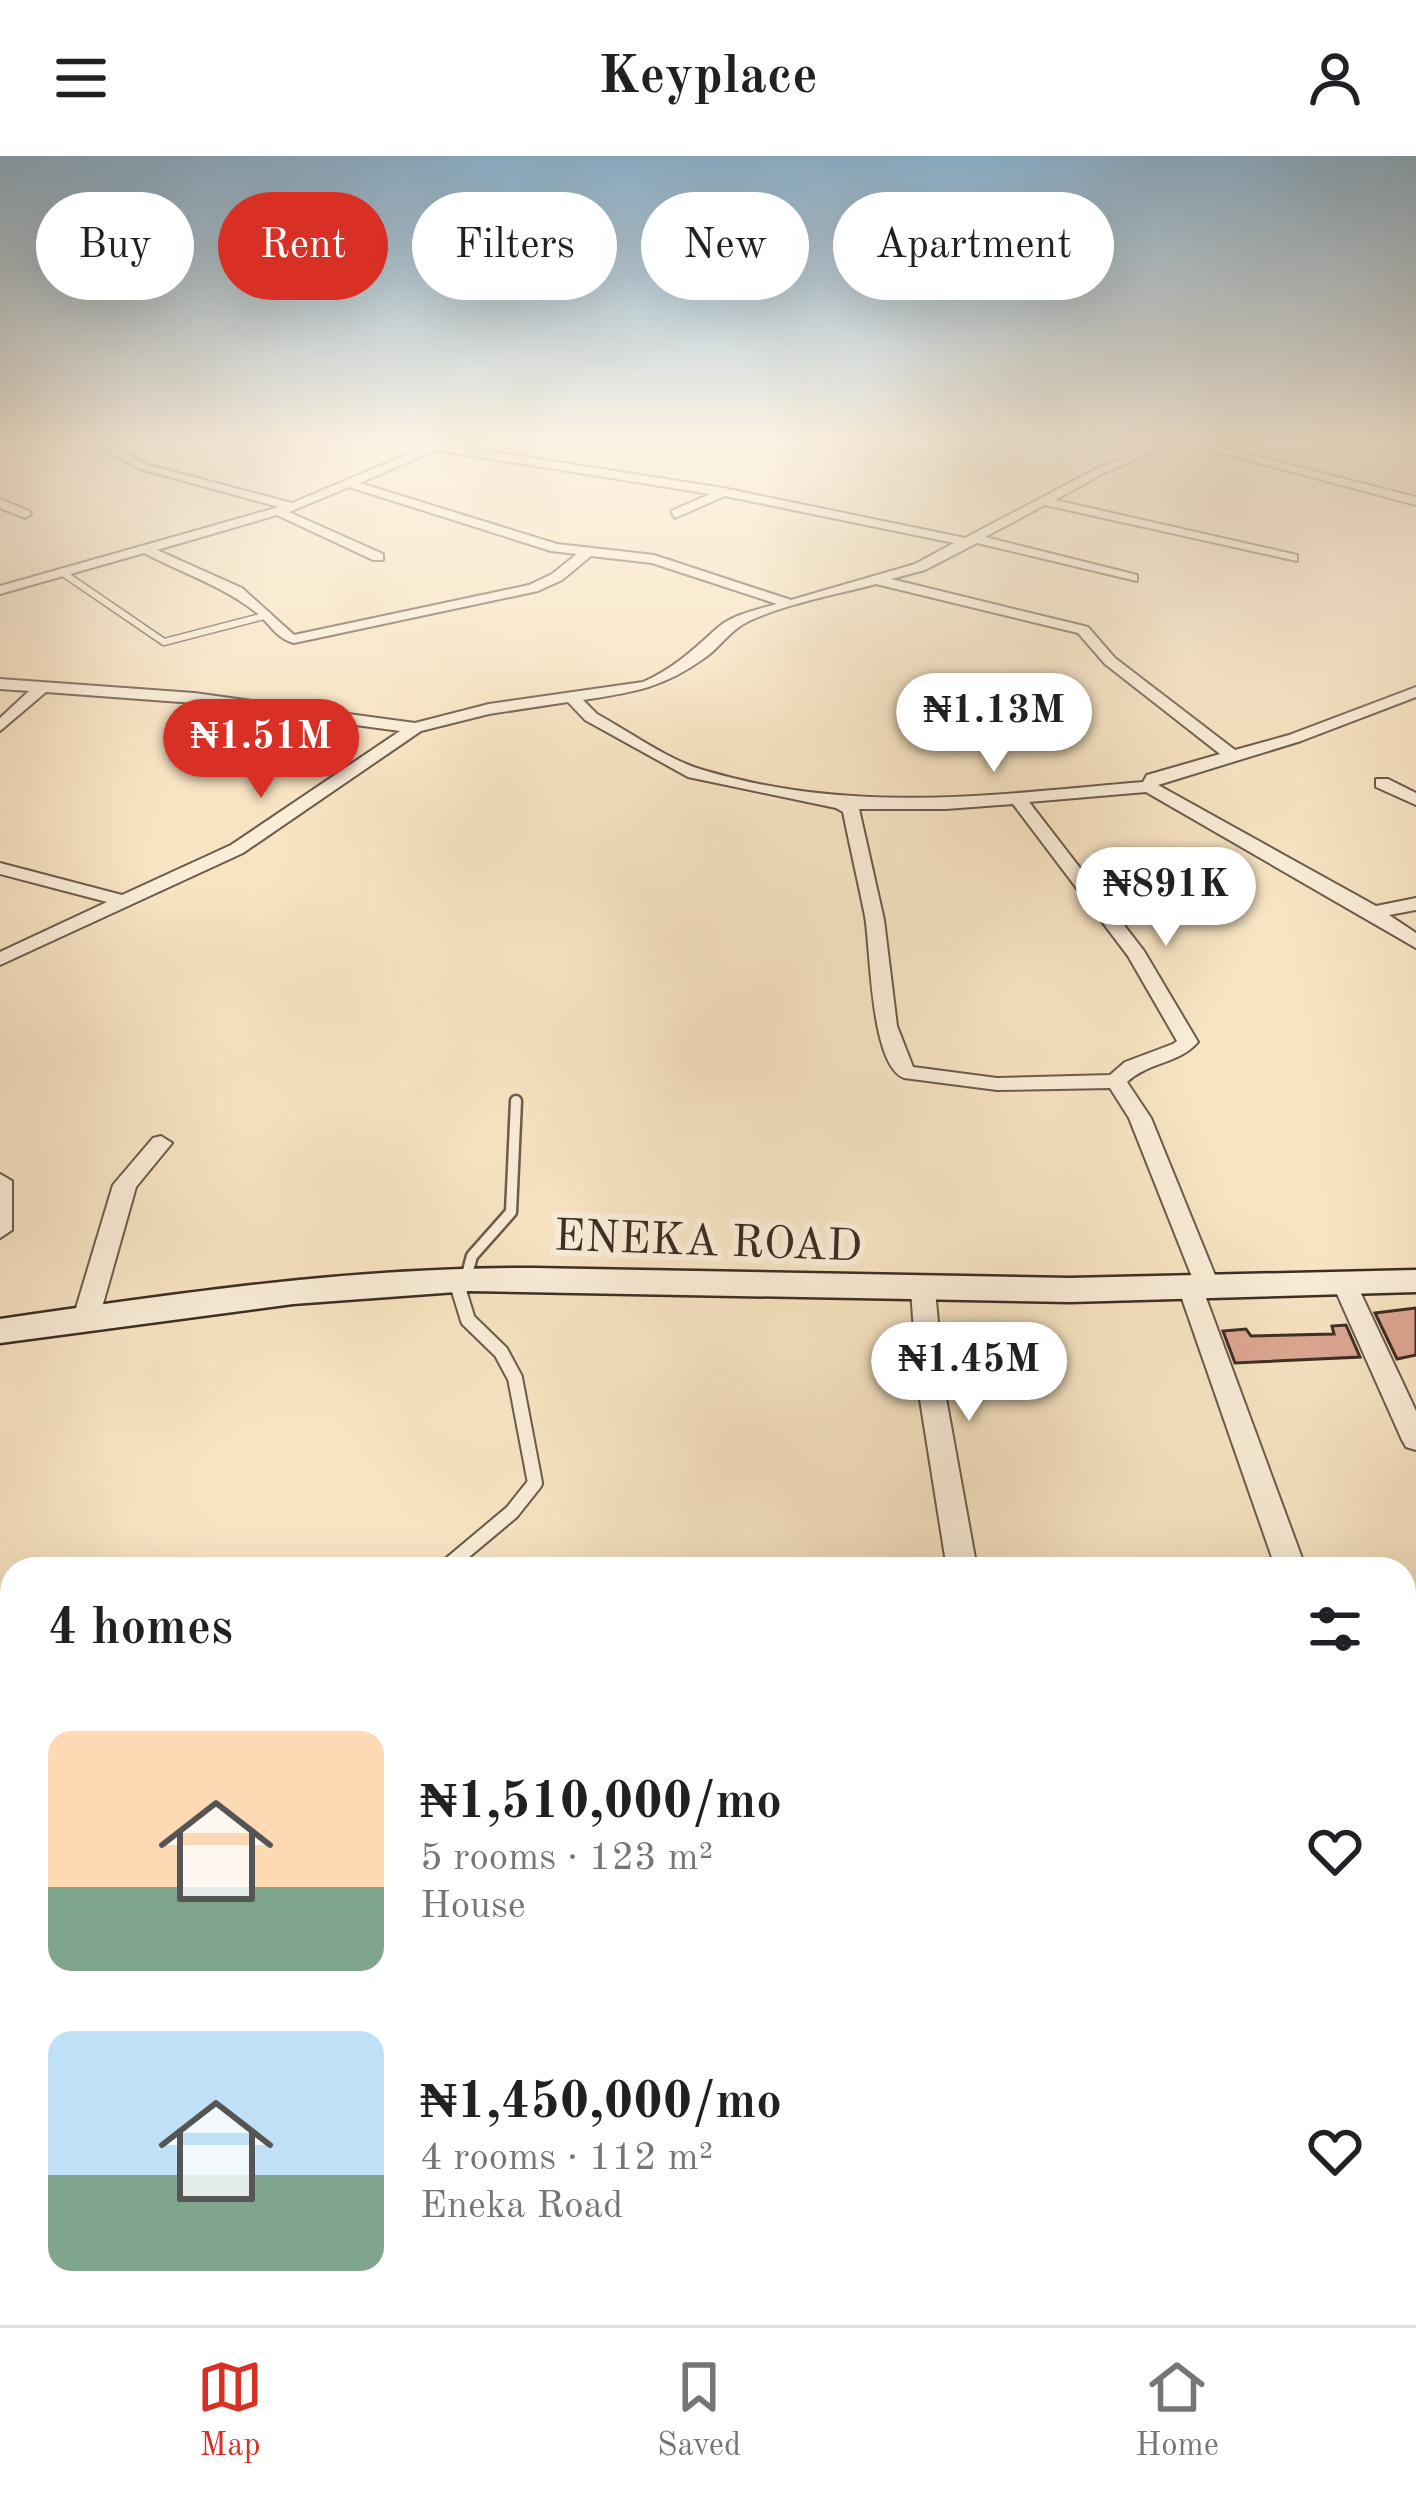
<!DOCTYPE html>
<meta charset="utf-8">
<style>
body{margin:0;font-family:"Old Standard TT",serif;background:#f6f6f6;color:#202124;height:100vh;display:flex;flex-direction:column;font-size:45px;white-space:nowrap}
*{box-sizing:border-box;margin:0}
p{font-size:39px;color:#757577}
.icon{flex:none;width:66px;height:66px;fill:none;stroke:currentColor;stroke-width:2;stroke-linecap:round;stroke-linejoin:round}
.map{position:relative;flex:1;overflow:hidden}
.panel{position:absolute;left:0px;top:1401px;width:1416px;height:768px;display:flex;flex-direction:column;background:#fff;border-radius:36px 36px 0 0;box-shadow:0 12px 48px #0002}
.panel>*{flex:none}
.guide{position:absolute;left:36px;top:36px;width:1344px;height:108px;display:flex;gap:24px}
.price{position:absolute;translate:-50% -102px;padding:0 27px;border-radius:42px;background:#fff;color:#222;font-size:39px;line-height:78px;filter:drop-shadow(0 3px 6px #0008)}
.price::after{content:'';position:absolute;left:50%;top:72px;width:36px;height:27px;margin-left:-18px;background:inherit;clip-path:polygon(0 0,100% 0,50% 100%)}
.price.selected{background:#d93025;color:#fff}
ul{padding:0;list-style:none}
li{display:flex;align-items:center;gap:36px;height:300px;padding:0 48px}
li span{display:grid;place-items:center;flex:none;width:336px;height:240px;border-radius:24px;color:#555}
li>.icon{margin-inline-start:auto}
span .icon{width:144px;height:144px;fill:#fffc;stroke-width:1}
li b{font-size:51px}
h2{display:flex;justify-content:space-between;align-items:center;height:144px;padding:0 48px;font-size:51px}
.pill{padding:0 42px;border-radius:54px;background:#fff;box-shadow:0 12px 48px #0002;font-size:42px;line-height:108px}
.pill.selected{background:#d93025;color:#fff}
header{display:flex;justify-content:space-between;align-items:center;height:156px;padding:0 48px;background:#fff;font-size:54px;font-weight:700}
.dock{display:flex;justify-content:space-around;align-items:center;height:168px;border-top:3px solid #e0e0e0;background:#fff;font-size:33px;color:#757577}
.dock a{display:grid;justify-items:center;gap:6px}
.dock .selected{color:#d93025}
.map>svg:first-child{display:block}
.building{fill:#dda792;stroke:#3d2d24;stroke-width:3}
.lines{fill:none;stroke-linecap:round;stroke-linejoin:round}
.lane-far2-casing{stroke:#6c5b4c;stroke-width:9}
.lane-far1-casing{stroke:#6c5b4c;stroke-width:15}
.lane-casing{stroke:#6c5b4c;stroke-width:18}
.street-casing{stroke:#6c5b4c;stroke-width:4}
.secondary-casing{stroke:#3d2d24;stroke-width:5}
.lane-far2{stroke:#faedd8;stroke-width:6}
.lane-far1{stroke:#faedd8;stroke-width:10}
.lane{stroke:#faedd8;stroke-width:14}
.street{fill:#faedd8;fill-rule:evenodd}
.secondary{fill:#faedd8;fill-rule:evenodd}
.labels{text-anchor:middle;stroke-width:12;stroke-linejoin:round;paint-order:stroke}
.street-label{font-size:45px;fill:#3d2d24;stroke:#faedd8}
</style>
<header><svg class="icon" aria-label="menu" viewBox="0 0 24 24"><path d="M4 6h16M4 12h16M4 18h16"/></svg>Keyplace<svg class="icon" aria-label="person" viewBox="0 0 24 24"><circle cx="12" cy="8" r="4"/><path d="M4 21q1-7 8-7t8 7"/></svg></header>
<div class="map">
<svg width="1416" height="2169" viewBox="0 0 1416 2169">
<rect width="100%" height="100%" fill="#f8e4c3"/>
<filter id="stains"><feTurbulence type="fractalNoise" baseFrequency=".00167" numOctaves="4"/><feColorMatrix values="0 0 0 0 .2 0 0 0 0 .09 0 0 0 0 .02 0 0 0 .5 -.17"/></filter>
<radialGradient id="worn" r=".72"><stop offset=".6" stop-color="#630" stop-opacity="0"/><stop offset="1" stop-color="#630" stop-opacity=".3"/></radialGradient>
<!-- building -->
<path class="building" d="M1416 1152V1199L1397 1203 1375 1157Z
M1346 1169 1360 1201 1235 1207 1223 1175 1246 1173 1251 1180 1334 1178 1332 1170Z"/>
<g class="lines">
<defs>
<path id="lane-far2" d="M20 293 43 286
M63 417 164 486 268 459"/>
<path id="lane-far1" d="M466 1122 472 1100 511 1056 516 945"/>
<path id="lane" d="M466 1124 467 1119
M444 1413 512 1356 535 1327 515 1222 501 1196 468 1164 456 1125"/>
<path id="street" d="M91 286H105L148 309 292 347 422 292 401 286 436 287 723 332 965 382 1096 313 1162 286H1178L1104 317 1055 344 1297 399V405L1045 349 985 381 1137 419V425L977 387 925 414 891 423 1088 471 1115 502 1235 594 1289 579 1416 531V541L1301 585 1158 629 1376 750 1416 742V754L1389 759 1416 777V792L1146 636 1029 646 1144 795 1198 886C1179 908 1148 906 1127 926L1151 962 1221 1134 1218 1140 1206 1142 1306 1413H1276L1179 1134 1182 1128 1194 1126 1129 962 1110 932 997 934 904 922C870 909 871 794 865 760 858 725 850 691 843 656L836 652 688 621 585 564 568 546 489 558 421 575 243 697 0 809V796L107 746 0 718V707L122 739 231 689 400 575 194 547 46 536 0 575V562L29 535 0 533V523L194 537 415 567 489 548 643 526C672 513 691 496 714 475 730 459 755 454 777 448L652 407 591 400 562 424 538 435 294 487C277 483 270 468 257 457 223 430 182 417 144 397L0 438V430L279 351 140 313ZM436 294 710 338 671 355 675 362 725 340 954 387 915 408 791 444 654 399 557 388 360 327ZM349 331 551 395 577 398 552 418 529 429 294 479 242 432 157 394 277 359 373 404H383V398L289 356ZM876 428 1078 477 1105 508 1220 598 1147 619 1143 626C991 639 853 659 703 614 666 603 630 576 597 558L583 544C635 536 663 532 706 501 722 489 730 474 749 465 788 447 835 439 876 428ZM1013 648 1128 800 1177 885 1173 888 1125 906 1110 919 997 922 913 911 897 870 884 764 859 653H946Z
M1180 286H1200L1416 341V349Z
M0 343 29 355 31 358 25 362 0 352Z
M1376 623H1388L1416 637V649L1376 631Z
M161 980 172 987 136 1031 99 1162 86 1171 77 1168 73 1162 113 1029 153 982Z
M0 1018 12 1025V1074L0 1082Z
M1345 1121 1357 1129 1416 1255V1294L1406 1291 1402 1284 1333 1129Z
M923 1126 935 1134 944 1231 977 1413H947L918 1231 911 1134Z
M12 1632V1662L0 1667V1637Z
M1404 1660 1416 1665V1721L1404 1716Z
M1416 1824V1860L1404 1864V1828Z
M12 2016V2056L0 2059V2019Z
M1404 2036 1416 2041V2100L1404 2095Z
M817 2157H859L863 2169H821Z"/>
<path id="secondary" d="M534 1112 1070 1122 1416 1114V1136L1070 1146 470 1135 293 1148 0 1187V1163C177 1137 355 1111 534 1112Z"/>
</defs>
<!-- lane-far2 casing -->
<use href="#lane-far2" class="lane-far2-casing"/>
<!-- lane-far1 casing -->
<use href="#lane-far1" class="lane-far1-casing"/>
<!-- lane casing -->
<use href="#lane" class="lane-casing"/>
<!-- street casing -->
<use href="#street" class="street-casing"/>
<!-- secondary casing -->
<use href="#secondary" class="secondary-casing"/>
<!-- lane-far2 -->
<use href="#lane-far2" class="lane-far2"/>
<!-- lane-far1 -->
<use href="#lane-far1" class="lane-far1"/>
<!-- lane -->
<use href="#lane" class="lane"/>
<!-- street -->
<use href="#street" class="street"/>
<!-- secondary -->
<use href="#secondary" class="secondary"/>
</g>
<!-- sky -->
<linearGradient id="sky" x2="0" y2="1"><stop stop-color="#8cb7d7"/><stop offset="0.48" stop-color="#fcf3e4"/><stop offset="1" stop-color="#fcf3e4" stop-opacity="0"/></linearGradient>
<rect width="1416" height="590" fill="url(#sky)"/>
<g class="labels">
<!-- street labels -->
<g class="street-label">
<text transform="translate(708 1083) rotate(2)" y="16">ENEKA ROAD</text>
</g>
</g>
<rect width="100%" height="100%" filter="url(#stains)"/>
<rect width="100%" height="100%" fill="url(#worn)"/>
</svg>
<b class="price" style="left:994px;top:619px">₦1.13M</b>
<b class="price selected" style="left:261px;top:645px">₦1.51M</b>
<b class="price" style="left:1166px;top:793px">₦891K</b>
<b class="price" style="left:969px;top:1268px">₦1.45M</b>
<div class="guide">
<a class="pill">Buy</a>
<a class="pill selected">Rent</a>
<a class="pill">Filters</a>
<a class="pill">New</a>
<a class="pill">Apartment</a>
</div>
<section class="panel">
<h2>4 homes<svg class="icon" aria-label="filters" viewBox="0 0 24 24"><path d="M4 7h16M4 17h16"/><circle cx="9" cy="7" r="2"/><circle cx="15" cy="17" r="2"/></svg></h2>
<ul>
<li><span style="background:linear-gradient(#ffd9b3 65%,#7fa58c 0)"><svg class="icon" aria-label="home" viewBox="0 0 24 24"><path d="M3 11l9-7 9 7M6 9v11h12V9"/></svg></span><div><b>₦1,510,000/mo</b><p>5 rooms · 123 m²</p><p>House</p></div><svg class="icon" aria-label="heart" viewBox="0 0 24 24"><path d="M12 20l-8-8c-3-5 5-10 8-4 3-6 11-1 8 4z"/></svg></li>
<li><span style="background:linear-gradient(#bfe0f5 60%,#7fa58c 0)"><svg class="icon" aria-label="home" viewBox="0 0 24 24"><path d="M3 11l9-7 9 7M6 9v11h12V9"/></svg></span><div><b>₦1,450,000/mo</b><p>4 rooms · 112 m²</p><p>Eneka Road</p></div><svg class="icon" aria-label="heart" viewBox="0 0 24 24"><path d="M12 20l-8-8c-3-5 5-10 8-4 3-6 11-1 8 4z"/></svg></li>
</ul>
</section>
</div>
<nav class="dock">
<a class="selected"><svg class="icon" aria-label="map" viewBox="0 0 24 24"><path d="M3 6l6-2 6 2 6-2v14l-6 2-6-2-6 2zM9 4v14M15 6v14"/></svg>Map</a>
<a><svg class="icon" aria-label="saved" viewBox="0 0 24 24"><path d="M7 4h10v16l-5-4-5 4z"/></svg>Saved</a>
<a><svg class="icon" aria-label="home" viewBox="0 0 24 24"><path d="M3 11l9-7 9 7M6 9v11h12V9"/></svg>Home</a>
</nav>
